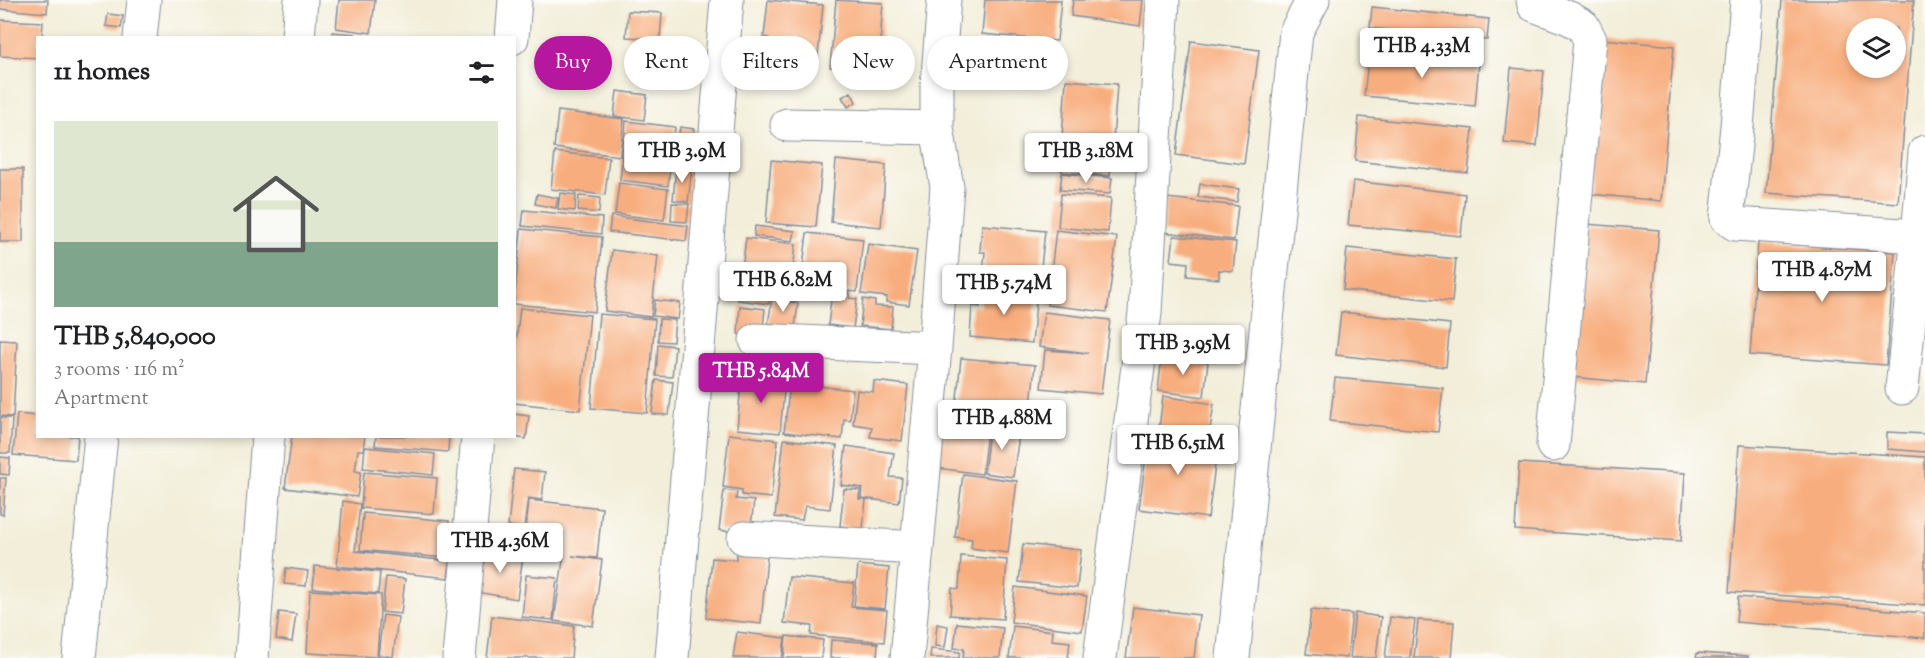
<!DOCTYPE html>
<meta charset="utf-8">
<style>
body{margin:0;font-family:"Sorts Mill Goudy",serif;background:#f2f2f2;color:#202124;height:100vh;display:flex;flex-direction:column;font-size:22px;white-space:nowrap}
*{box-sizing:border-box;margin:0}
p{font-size:20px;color:#757577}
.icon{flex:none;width:33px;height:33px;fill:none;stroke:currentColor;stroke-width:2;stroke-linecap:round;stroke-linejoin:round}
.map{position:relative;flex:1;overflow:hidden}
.side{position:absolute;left:36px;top:36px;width:480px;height:402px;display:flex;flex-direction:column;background:#fff;border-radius:0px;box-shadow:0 3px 9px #0003}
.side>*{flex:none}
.banner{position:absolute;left:534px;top:36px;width:570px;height:54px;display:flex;gap:12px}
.buttons{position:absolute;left:1846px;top:18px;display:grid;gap:12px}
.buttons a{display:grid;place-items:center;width:60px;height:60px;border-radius:50%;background:#fff;box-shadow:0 3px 9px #0003;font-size:30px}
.price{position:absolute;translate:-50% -51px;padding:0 14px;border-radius:6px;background:#fff;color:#222;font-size:20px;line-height:39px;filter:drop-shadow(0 2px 3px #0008)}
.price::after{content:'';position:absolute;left:50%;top:36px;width:18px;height:14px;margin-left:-9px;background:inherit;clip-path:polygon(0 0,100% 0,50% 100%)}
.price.selected{background:#b5179e;color:#fff}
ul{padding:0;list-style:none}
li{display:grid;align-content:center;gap:12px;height:318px;padding:0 18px}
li+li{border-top:2px solid #e0e0e0}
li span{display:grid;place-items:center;height:186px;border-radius:0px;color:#555}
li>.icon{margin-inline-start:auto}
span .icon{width:108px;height:108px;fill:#fffc;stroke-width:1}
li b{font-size:26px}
h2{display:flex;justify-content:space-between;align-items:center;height:72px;padding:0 18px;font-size:26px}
.chip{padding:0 21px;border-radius:27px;background:#fff;box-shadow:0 3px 9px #0003;font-size:21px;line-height:54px}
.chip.selected{background:#b5179e;color:#fff}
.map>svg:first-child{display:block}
.building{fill:#f8ad7e;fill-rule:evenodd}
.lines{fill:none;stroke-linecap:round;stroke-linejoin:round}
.minor-casing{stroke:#868e9c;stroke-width:35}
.minor{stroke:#fff;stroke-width:33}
</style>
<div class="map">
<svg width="1925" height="658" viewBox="0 0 1925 658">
<rect width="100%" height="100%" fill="#fdfcf7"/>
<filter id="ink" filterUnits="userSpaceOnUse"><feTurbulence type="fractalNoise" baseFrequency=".0167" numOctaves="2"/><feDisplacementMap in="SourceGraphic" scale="12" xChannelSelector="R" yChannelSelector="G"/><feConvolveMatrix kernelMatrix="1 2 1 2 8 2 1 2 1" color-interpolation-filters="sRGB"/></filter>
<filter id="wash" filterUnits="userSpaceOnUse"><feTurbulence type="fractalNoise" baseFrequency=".008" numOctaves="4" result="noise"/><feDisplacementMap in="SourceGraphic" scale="24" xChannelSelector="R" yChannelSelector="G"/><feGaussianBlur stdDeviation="1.35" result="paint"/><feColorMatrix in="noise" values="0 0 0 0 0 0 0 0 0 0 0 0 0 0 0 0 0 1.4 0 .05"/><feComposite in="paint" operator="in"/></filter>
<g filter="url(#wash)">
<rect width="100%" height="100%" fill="#f2eed9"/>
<g id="blocks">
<!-- building -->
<path class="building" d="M0 0H48L47 13 0 9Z
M339 0H375L371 33 336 28Z
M768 0 823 5 817 66 767 62 769 38 764 37Z
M836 0 883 3 878 70 830 67Z
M985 0H1061L1057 41 982 34Z
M1073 0H1143L1140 26 1071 16Z
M1782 0H1914L1898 203 1766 193ZM1857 28H1896V68H1857Z
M1372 7 1489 19 1487 40 1370 28Z
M628 11 662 13 660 39 626 37Z
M108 14 123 16 121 28 106 26Z
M0 20 43 22 42 38H38V58L0 56Z
M332 32 355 34V38H331Z
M1603 39 1674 46 1661 201 1590 194Z
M1191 41 1259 50 1244 164 1176 155Z
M1369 52 1479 63 1475 106 1364 96Z
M1511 68 1544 71 1537 146 1504 143Z
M1066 80 1117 84 1112 155 1061 152Z
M617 91 647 95 644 120 614 116Z
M851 92 856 102 848 107 842 97Z
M558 111 624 119 620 156 554 148Z
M1359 117 1473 129 1468 173 1355 161Z
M626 121 675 127 668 186 620 180Z
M680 127 694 129 691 158 676 156Z
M555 152 609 158 605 195 551 189Z
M1064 154 1111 158 1110 176 1062 172Z
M771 160 822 165 816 227 766 223Z
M836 160 886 165 881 227 831 222Z
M676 167 692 168 688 202 673 200Z
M0 169H23V242H0Z
M1062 173 1112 178 1110 194 1060 190Z
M1353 181 1465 194 1461 236 1348 225Z
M619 183 668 189 664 220 615 214Z
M1200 184 1239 189 1237 202 1198 197Z
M560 193 576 195 575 211 558 209Z
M537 194 558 198 556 208 535 204Z
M1061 194 1111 198 1108 232 1058 227Z
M579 196 600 198 599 213 578 211Z
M1167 198 1238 206 1234 240 1163 232Z
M672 203 689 204 687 222 671 221Z
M524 210 602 218 601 234 522 226Z
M611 216 688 226 686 241 609 232Z
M1586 224 1659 230 1645 384 1572 377Z
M982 225 1045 231 1040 276 1030 275 1028 291 988 287 990 272H983L985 252H980Z
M755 226 795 231 793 241 754 236Z
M521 229 602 237 595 312 514 304Z
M1056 230 1117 237 1107 312 1047 305Z
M807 233 863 239 857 292 801 285Z
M1174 236 1236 242 1233 271 1219 270V279L1187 276 1188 263 1171 261Z
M746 238 796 244 790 298 770 296 769 304 738 300Z
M1758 242 1895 252 1886 365 1750 355Z
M868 244 917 251 909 305 886 302 887 297 861 294Z
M1347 248 1456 259 1452 302 1343 290Z
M612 250 658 256 651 317 605 311Z
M982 289 1037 294 1032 343 970 337 972 306 980 307Z
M832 292 850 294 849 298 857 299 853 328 828 325Z
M772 299 798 303 795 327 768 324Z
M863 299 875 301V306L893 307 891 329 860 326Z
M655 300 680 303 678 319 653 316Z
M740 306 765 309 762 336 738 334Z
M520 308 590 315 580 410 514 403V360Z
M1044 312 1110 320 1101 394 1041 388 1045 350 1088 353 1039 347Z
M1341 312 1450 324 1446 367 1336 355Z
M599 314 655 319 647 413 591 408Z
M659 319 675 320 673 342 658 341Z
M0 340 17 341 13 417 0 416Z
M658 344 675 346 672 377 656 376Z
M1162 356 1208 362 1204 397 1158 391Z
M961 358 1035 365 1029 425 955 418Z
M742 372 767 375 766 379 785 381 780 433 737 429Z
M1335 378 1443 388 1438 432 1330 421Z
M656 380 673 382 669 415 652 414Z
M874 381 908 385 902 441 870 437 872 427 853 424 857 390 873 392Z
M790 383 853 390 850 420 844 419 842 439 784 432Z
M1163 396 1214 404 1209 436 1159 428Z
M17 414 38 416V436H78L76 460 13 455Z
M514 414 529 416 526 439 514 437Z
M0 418H12L10 453H0Z
M943 418 988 424 982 474 937 468Z
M990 425 1020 429 1013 477 984 473Z
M1887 432 1925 434V452L1887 449Z
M1149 433 1218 443 1208 518 1139 509Z
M729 434 778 440 771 498 742 495V490L723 487Z
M292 436H365L363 450H358L355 471 361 472 357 497 285 488Z
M376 436H449L448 452 375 446Z
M784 439 837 446 830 509 805 506 802 520 775 517Z
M1739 445 1925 457V605L1729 592Z
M846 446 894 453 890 477 902 478 899 503 861 498 862 488 841 485Z
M365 447 435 454 433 475 363 468Z
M0 457 10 458 9 475 0 474Z
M1519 463 1685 473 1681 541 1515 530Z
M514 469 545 472 542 500 528 498 524 528 508 526Z
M364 472 437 478 434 514 361 508Z
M963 474 1017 481 1008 553 971 548 972 539 955 537Z
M0 478H6L3 515 0 514Z
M844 489 860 490 859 499H866L863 529 840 526Z
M724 490 737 492 736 499 754 501 750 534 719 530Z
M529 500 602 508 597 558 572 556 602 560 593 626 554 621 564 554 524 550Z
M343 501 360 504 355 551 450 561 448 578 337 566Z
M363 513 449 521 446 558 360 550Z
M738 544 768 546 761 624 706 618 712 558 736 560Z
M1023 544 1081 550 1077 588 1019 582Z
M482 550 523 556 517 599 476 592Z
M961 556 1007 560 1003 619 950 615 952 588 959 589Z
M858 565 889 568 885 609 854 606Z
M315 566 380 572 378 594 313 588Z
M286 568 308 571 306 586 284 584Z
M526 575 557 578 553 620 522 617Z
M386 577 405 579 401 614 382 612Z
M789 577 854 583 851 607 887 610 884 642 811 635 812 626 784 623Z
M1015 587 1087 596 1082 631 1011 622Z
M310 590 381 595 377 657 307 653Z
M1738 597 1925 613V638L1736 622Z
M1133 607 1199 615 1194 658H1126Z
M1311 610 1352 614 1347 658 1306 654Z
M279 612 296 614 292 642 276 639Z
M1355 613 1381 617 1376 658H1350Z
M383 615 398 617 393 657 378 655Z
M492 616 574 626 571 658H487Z
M1390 617 1415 620 1410 658H1385Z
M1418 620 1454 622 1451 658H1414Z
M957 623 1003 628 1000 658H963L964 649 954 648Z
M937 624 948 626 945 647 935 646Z
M1013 626 1053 631 1052 640 1070 642 1068 658H1009Z
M737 632 785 638 782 658H733Z
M786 636 823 640 821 658H784Z
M831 640 878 643 877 658H830Z
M931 649 960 652 959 658H930Z
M1697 653 1748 656V658H1696Z"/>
</g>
</g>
<g filter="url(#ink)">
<use href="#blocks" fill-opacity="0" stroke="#868e9c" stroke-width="1.5"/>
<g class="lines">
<defs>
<path id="minor" d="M1533 0 1534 5 1569 18 1583 26 1590 40 1553 445
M1747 0 1737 127 1727 218 1735 224 1918 236
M140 38 144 0
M298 38 301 0
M512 38 515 0
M787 125 937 128
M756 340 935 348
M1902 388 1918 236 1925 152
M744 538 917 548
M79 658 101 436
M252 658 268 436
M459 658 478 436
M672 658 727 0
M907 658 935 348 947 187 937 128V88L944 0
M1100 658 1145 313 1163 0
M1233 658 1296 32 1313 0"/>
</defs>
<!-- minor casing -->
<use href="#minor" class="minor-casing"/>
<!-- minor -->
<use href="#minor" class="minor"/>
</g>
</g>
</svg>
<div class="buttons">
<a><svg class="icon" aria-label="layers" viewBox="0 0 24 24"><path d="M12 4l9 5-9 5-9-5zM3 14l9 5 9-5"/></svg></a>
</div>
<b class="price" style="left:1422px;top:79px">THB 4.33M</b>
<b class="price" style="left:682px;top:184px">THB 3.9M</b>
<b class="price" style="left:1086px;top:184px">THB 3.18M</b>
<b class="price" style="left:1822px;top:303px">THB 4.87M</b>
<b class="price" style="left:783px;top:313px">THB 6.82M</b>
<b class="price" style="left:1004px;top:316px">THB 5.74M</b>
<b class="price" style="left:1183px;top:376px">THB 3.95M</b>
<b class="price selected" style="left:761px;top:404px">THB 5.84M</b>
<b class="price" style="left:1002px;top:451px">THB 4.88M</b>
<b class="price" style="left:1178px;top:476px">THB 6.51M</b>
<b class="price" style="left:500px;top:574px">THB 4.36M</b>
<div class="banner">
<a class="chip selected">Buy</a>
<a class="chip">Rent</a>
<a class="chip">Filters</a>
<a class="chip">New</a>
<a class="chip">Apartment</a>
</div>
<section class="side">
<h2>11 homes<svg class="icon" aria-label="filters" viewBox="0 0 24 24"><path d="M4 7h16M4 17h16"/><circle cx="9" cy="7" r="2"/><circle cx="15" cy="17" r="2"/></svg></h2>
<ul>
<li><span style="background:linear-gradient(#dfe7d0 65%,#7fa58c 0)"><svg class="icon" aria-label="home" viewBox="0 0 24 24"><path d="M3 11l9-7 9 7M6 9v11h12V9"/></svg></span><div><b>THB 5,840,000</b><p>3 rooms · 116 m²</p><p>Apartment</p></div></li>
</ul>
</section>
</div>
